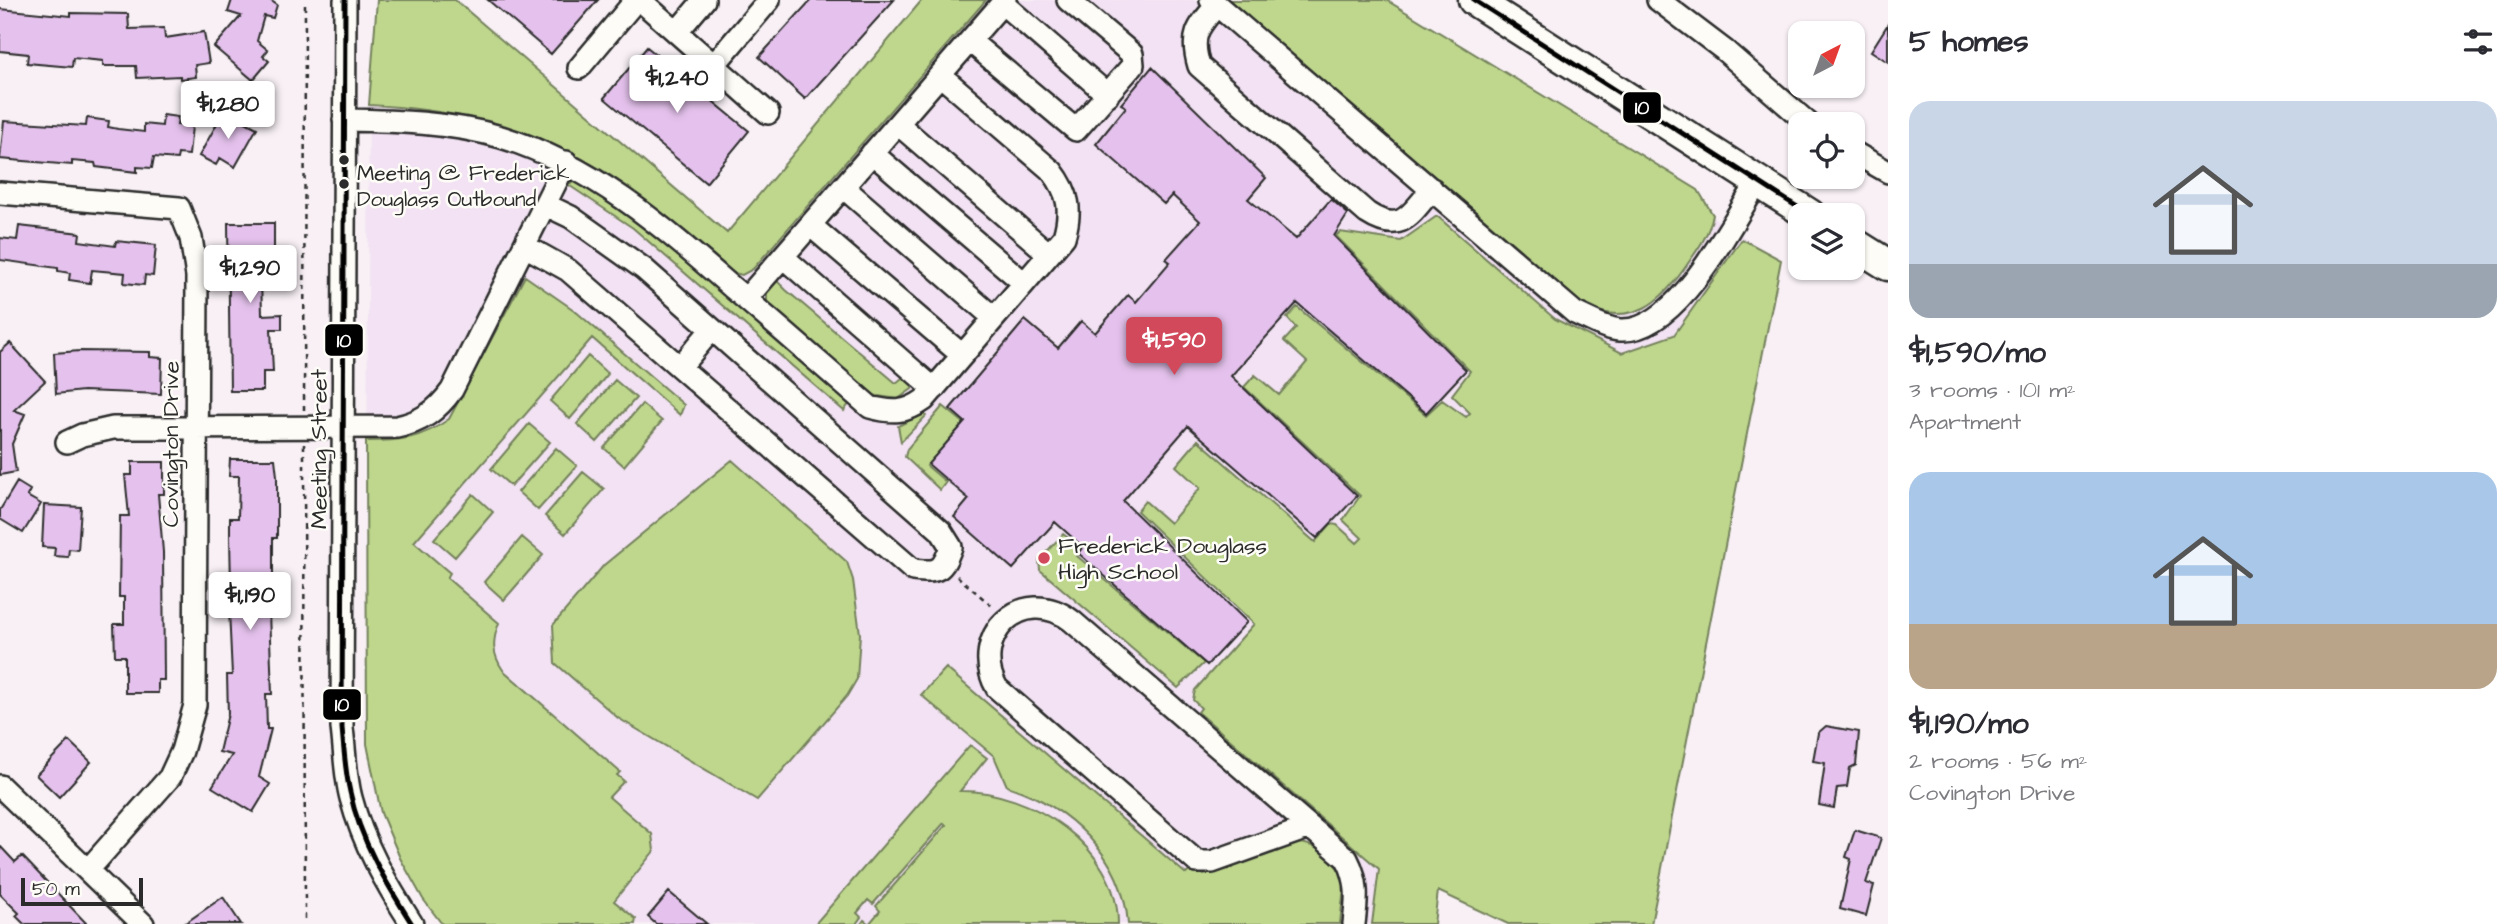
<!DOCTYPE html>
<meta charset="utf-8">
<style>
body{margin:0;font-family:"Architects Daughter",sans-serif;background:#f2f2f3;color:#2b2b33;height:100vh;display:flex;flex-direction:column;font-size:26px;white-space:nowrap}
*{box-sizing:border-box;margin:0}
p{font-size:23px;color:#7c7c81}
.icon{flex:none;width:38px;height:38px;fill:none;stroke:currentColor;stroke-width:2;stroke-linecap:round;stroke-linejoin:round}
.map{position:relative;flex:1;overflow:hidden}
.panel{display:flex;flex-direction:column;background:#fff;width:630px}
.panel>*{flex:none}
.needle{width:46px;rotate:41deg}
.fabs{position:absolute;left:1788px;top:21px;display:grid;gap:14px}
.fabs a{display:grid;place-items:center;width:77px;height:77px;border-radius:14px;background:#fff;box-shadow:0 2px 5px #0004;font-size:35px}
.scale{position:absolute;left:21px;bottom:18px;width:122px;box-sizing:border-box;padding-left:7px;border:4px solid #2b2b2b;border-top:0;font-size:19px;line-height:24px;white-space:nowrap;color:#2b2b2b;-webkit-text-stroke:5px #fdfcf7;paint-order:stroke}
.price{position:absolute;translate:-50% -60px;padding:0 16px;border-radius:7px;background:#fff;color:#222;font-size:23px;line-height:46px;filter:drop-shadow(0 2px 4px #0008)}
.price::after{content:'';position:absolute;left:50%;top:42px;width:21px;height:16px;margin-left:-10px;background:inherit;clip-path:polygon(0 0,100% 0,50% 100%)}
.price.active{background:#d1495b;color:#fff}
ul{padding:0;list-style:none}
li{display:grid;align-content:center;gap:14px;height:371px;padding:0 21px}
li span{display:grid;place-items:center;height:217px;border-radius:21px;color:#555}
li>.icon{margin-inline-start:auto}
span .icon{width:126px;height:126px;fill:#fffc;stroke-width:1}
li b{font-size:30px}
h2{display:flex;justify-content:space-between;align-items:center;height:84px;padding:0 21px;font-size:30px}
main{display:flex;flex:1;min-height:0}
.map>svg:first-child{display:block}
.built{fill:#f2e2f3}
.green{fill:#bed78d;stroke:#74815c;stroke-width:2}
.building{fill:#e5c2ed;stroke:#2b2b2b;stroke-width:2}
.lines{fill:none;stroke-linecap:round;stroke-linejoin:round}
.minor-casing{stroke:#2b2b2b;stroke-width:26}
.highway-casing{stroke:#2b2b2b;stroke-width:35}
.path{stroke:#2b2b2b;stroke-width:2.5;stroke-dasharray:5 5;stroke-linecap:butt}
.minor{stroke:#fdfcf7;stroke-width:21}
.highway{stroke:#fdfcf7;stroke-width:30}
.bus-1-casing{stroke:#fdfcf7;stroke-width:10}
.bus-1{stroke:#000;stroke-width:5}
.bus-dot{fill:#2b2b2b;stroke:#fdfcf7;stroke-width:2.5}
.poi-dot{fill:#d1495b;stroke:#fdfcf7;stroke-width:2.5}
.labels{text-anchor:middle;stroke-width:5;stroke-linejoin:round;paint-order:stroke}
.bus-label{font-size:21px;fill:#2b2b2b;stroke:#fdfcf7;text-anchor:start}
.street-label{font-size:23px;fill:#2b2b2b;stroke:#fdfcf7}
.poi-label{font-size:23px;fill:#2b2b2b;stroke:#fdfcf7;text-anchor:start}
.line-badge{stroke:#fdfcf7;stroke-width:2.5}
.badge-label{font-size:19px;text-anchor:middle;font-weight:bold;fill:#fff}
</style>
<main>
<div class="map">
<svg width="1888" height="924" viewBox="0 0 1888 924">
<rect width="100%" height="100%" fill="#f8f0f5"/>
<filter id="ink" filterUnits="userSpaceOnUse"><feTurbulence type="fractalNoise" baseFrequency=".0143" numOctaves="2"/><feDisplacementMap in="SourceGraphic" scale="14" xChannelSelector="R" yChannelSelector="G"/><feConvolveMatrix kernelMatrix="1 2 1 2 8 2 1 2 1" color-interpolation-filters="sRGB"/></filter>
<g filter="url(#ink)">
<!-- built -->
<path class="built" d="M377 0H455L727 233 922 0H1372L1780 260 1508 924 1438 891 1434 924H442L410 878 390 837 374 790 366 721 369 105Z"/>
<!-- green -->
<path class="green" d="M377 0H455L727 233 922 0H986L753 269 742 275 730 272C611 168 533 113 369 105Z
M1225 0H1386L1698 190 1713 215C1709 233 1701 245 1691 259 1662 303 1634 329 1579 305Z
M578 181C676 243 761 327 849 404L844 411 633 228 567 184Z
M1437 216 1555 319 1622 353 1674 335 1742 239 1781 260 1651 924H1508L1438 891 1434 924H1372L1379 869 1198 712 1201 708 1193 700 1195 690 1254 624 1137 511 1145 501 1170 523 1200 488 1176 466 1198 440 1315 542 1331 524 1337 525 1357 543 1362 538 1343 520 1360 496 1244 387 1255 375 1279 395 1307 362 1284 341 1296 328 1287 318 1297 307 1426 415 1442 400 1466 417 1470 413 1452 395 1470 371 1336 236 1340 232 1401 241Z
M779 272 778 282 786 290 896 383 907 374 911 378 912 389 898 399 871 395 767 303V285Z
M525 276 574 310 684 405 680 415 592 338 414 542 450 573 447 578 499 623C492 641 492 654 503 670L620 772 617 775 624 781 609 797 652 834 654 851 614 901 636 919 635 924H442L423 899 400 858 381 813 367 744 366 441C400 441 421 439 449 419Z
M588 356 608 374 570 419 550 401Z
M615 380 636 398 597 442 577 424Z
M642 404 662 421 624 466 604 448Z
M943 406 964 423 927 466 946 482 940 490 905 457 907 449Z
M924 413 926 416 901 442 898 426Z
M529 424 550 442 511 486 491 469Z
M556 448 577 466 538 510 518 492Z
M732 460 847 562 853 580 860 634 857 679 847 696 757 800 618 718 555 663 553 625 604 565Z
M583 472 604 489 565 534 545 516Z
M473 494 493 512 455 557 434 539Z
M1063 534 1081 548 1077 556 1204 663 1178 688 1040 570 1039 560Z
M522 537 543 555 504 600 484 582Z
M946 668 1186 874 1192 869 1204 875C1221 869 1285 842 1298 843 1319 843 1334 863 1345 877L1340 924H1128C1123 856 1069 806 1007 786L994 756 921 695Z
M970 745 987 758 960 791C1030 790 1118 846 1118 924H861L864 920 869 924 880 911 876 906 946 825 944 823 873 904 868 900 857 913 861 917 856 924H815Z"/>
<!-- building -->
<path class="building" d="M232 0H270L277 5 273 18 264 16 257 41 268 50 263 56 269 61 253 80 214 47 241 16 228 12Z
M488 0H598L551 54Z
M811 0H894L805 99 759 57Z
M0 9 71 16V13L128 14 129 29 164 28 165 38 204 32 209 63 195 65 196 77 180 79V76L137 78 136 66H103V61L73 58 72 67 27 63 28 54 0 51Z
M1888 24V62L1871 51Z
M647 47 749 131 706 183 604 98Z
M1152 67 1266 178 1248 199 1296 239 1331 199 1348 214 1334 236 1466 370 1426 413 1297 303 1231 376 1357 496 1317 538 1188 426 1123 501 1247 622 1207 665 1078 553 1083 547 1055 522 1013 569 954 517 969 499 928 464 965 422 950 409 1025 320 1058 348 1081 321 1095 333 1128 295 1136 302 1170 262 1166 259 1200 221 1172 195 1164 204 1096 144 1126 107 1121 104Z
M163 115 178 117 177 125 192 126 189 155 178 154 177 159 154 157 152 168 137 167V172L96 167 95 163 72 161V165L0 159 4 121 86 126 87 118 109 121 108 127 118 129 144 132V124L162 126Z
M232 115 257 128 235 167 220 158 216 165 199 156 219 120 227 124Z
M228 223H274V255H268V276H261L262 315 282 314V329H271L273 372H263V391H230Z
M19 226 80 233 79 241 115 246 116 241 156 245 153 276 145 275 144 285 124 283 125 273 92 270 90 283 69 280 70 273 58 271V268L0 260V238L17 240Z
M10 343 45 381 14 410 25 414 12 444 16 472 0 475V352Z
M80 351 150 352V357L162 358 161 394 83 391 56 394 54 353Z
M230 459H275L277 476V538H273V584H268L272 694H266L267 729H271L259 777 270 784 253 812 212 787 232 755 219 752 228 714 227 675H232L229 610 240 609 239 584 231 585 230 537V518H238L239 476H229Z
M132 462H164V494H158L163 552 164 680H158V693H125V656H115L114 624H124V597H119L120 516H129L125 475H132Z
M17 482 30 490 27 496 41 504 23 533 0 519V510Z
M44 505 81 507 78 550 69 549 68 557 54 556 55 548 42 547Z
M1826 726 1859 732 1856 765 1850 768 1847 787 1837 788 1834 808 1819 805 1825 763 1813 761 1818 733Z
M69 741 91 762 59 797 36 775Z
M1855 830 1881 838 1866 883 1874 885 1866 916 1840 909 1851 859 1846 857Z
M0 846 15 862 22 856 87 924H24L16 916 19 913 0 894Z
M669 892 707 924H656L648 917Z
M223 897 241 924H184Z"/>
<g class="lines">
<defs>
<path id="minor" d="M345 0 342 728C345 751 345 776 351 798 363 844 387 885 412 924
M640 0 768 113
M1211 0 1575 313C1589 319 1605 329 1620 330 1677 334 1731 223 1758 182
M1658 0 1724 50 1809 124
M1002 3 1108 95
M1217 5C1197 28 1190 36 1199 66L1367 213C1401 235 1410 215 1432 189
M677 32 704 0
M970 41 1076 130 1133 65 1132 54 1068 0
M714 65 769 0
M579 68 636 0
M344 120C397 121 449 122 501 137 593 165 663 227 734 289 780 328 825 368 870 407 892 413 906 413 924 400L1064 237C1072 210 1069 193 1052 171L940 75
M898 124 1049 254
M1853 152 1888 172
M872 153 1024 283
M843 187 994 318
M0 193 179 208 191 238 197 276 195 705 182 751 170 777 88 870
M810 225 962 355
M525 246 568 270 913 570C939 573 942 571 951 547L941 531 644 269 571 217 546 205
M783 257 934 389
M746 299 1005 0
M680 367 712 329
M67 442 82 435 113 428 397 427C421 422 437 411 452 390L566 162
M0 786 143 924
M1310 827 1212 862H1197L997 688C968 638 1022 582 1072 621L1347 859C1359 882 1357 899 1354 924"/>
<path id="highway" d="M1474 0 1810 215
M1853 243 1888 265"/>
</defs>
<!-- minor casing -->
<use href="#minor" class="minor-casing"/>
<!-- highway casing -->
<use href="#highway" class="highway-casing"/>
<!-- path -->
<path class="path" d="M304 410 305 0
M304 444 305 924
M957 576 992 606"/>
<!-- minor -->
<use href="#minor" class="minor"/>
<!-- highway -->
<use href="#highway" class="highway"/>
<defs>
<path id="bus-1" d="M345 0 342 728C344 749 345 771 350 792 360 840 386 883 412 924
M1474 0 1810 215"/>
</defs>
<!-- bus-1 casing -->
<use href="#bus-1" class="bus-1-casing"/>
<!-- bus-1 -->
<use href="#bus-1" class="bus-1"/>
</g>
</g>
<!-- markers -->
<g class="bus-dot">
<circle cx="344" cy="160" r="6"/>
<circle cx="344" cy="184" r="6"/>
</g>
<circle class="poi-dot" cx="1044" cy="558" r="7"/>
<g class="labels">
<!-- bus labels -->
<g class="bus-label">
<text x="357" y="180">Meeting @ Frederick<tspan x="357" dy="26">Douglass Outbound</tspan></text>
</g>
<!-- street labels -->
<g class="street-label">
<text transform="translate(170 444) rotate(-90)" y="8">Covington Drive</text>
<text transform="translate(318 449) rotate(-90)" y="8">Meeting Street</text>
</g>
<!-- poi labels -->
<g class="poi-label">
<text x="1058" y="553">Frederick Douglass<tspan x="1058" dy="26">High School</tspan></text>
</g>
</g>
<g class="line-badge">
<rect x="1622" y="91" width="40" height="33" rx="7" fill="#000"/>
<rect x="324" y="323" width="40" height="34" rx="7" fill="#000"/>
<rect x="322" y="688" width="40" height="33" rx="7" fill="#000"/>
</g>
<g class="badge-label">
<text x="1642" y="114">10</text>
<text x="344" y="347">10</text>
<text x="342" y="711">10</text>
</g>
</svg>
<div class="fabs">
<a><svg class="needle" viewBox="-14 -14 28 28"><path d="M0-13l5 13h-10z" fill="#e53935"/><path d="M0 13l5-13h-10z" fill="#7c7c81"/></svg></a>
<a><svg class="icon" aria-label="locate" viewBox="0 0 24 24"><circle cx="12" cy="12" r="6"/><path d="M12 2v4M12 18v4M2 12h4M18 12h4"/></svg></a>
<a><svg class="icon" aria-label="layers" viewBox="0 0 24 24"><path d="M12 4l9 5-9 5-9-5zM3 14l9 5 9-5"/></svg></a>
</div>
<div class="scale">50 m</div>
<b class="price" style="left:677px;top:115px">$1,240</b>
<b class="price" style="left:228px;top:141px">$1,280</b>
<b class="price" style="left:250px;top:305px">$1,290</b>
<b class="price active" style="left:1174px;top:377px">$1,590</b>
<b class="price" style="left:250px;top:632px">$1,190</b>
</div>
<section class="panel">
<h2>5 homes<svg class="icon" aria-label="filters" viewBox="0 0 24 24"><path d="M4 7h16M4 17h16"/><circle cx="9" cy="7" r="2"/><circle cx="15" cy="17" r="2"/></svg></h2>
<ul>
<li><span style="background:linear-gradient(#c9d6e8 75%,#9aa5b1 0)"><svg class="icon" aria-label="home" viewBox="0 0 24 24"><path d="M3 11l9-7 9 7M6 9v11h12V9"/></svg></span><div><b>$1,590/mo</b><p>3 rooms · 101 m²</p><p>Apartment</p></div></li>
<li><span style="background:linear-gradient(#a9c7e8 70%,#b9a48a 0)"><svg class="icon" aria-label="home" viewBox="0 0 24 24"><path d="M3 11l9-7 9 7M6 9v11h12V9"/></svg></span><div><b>$1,190/mo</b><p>2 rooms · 56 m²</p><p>Covington Drive</p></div></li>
</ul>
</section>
</main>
